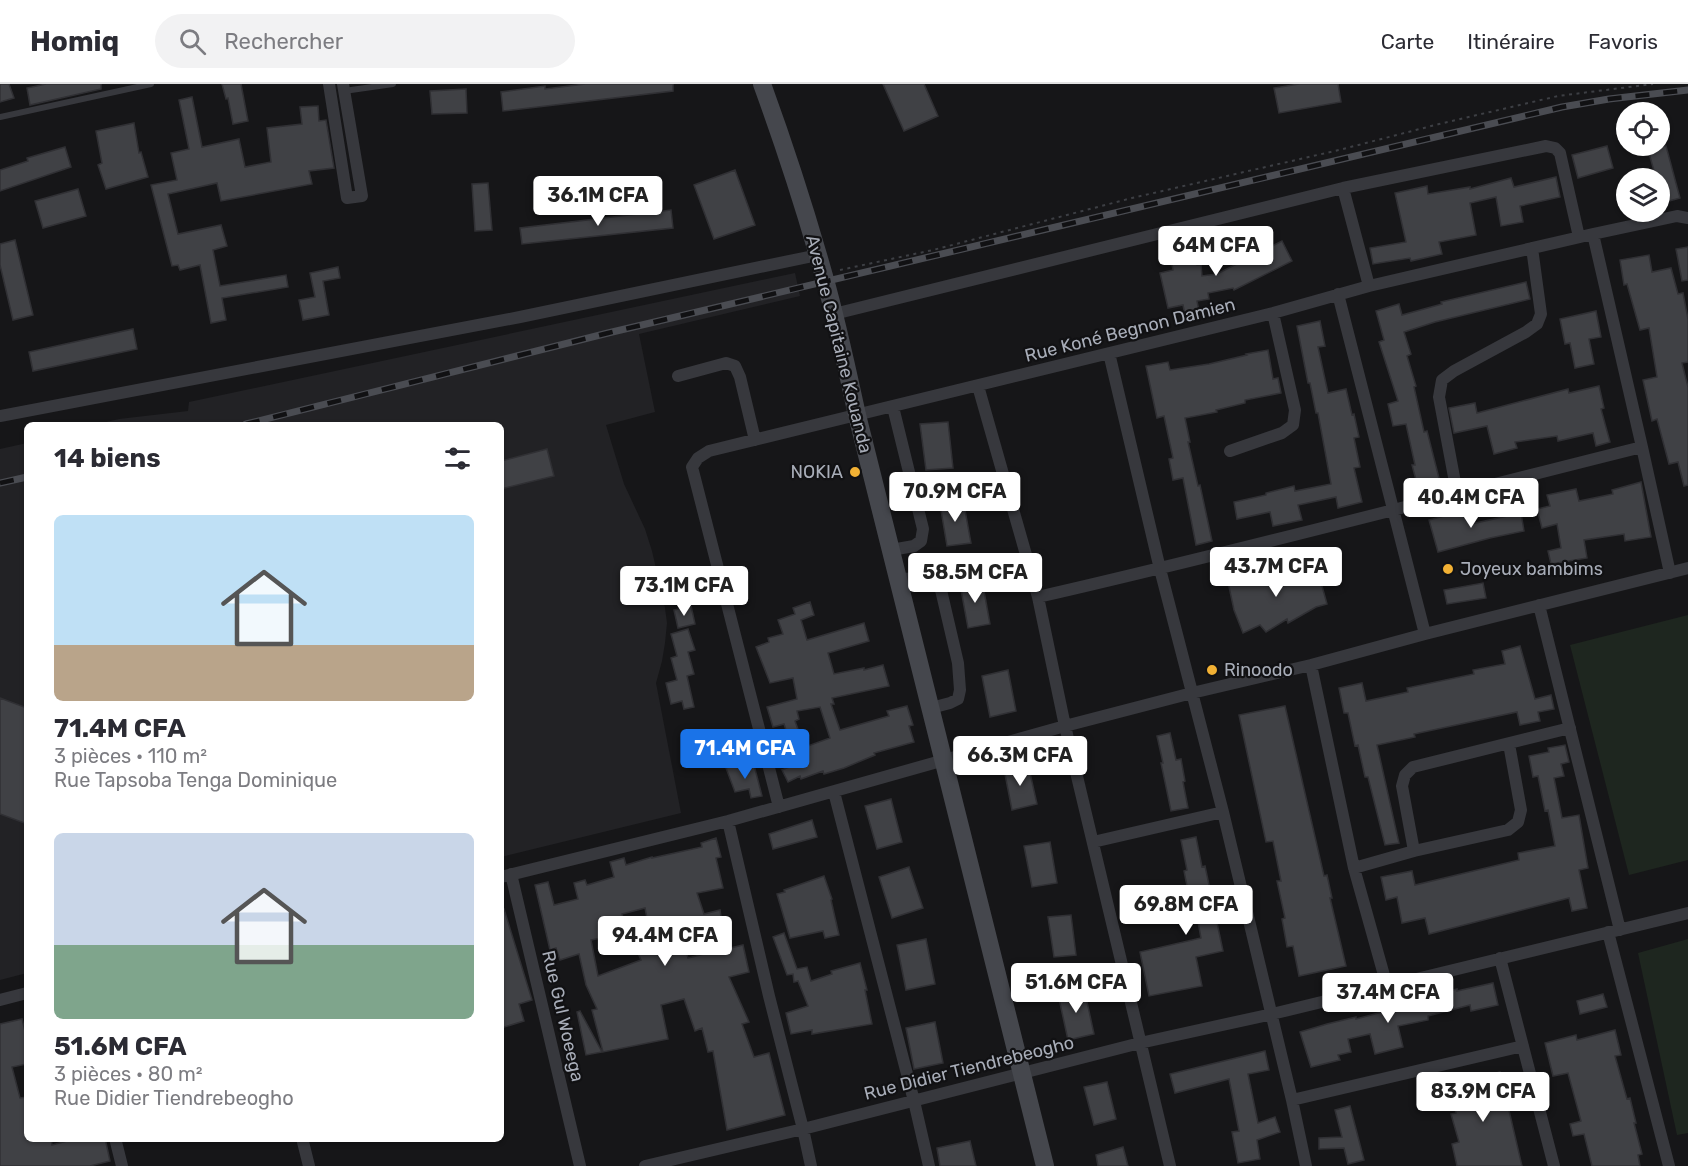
<!DOCTYPE html>
<html lang="fr">
<meta charset="utf-8">
<style>
body{margin:0;font-family:Rubik,sans-serif;background:#f2f2f3;color:#2b2b33;height:100vh;display:flex;flex-direction:column;font-size:22px;white-space:nowrap}
*{box-sizing:border-box;margin:0}
p{font-size:20px;color:#7c7c81}
.icon{flex:none;width:33px;height:33px;fill:none;stroke:currentColor;stroke-width:2;stroke-linecap:round;stroke-linejoin:round}
.map{position:relative;flex:1;overflow:hidden}
.drawer{position:absolute;left:24px;top:338px;width:480px;height:720px;display:flex;flex-direction:column;background:#fff;border-radius:9px;box-shadow:0 2px 4px #0004}
.drawer>*{flex:none}
.fabs{position:absolute;left:1616px;top:18px;display:grid;gap:12px}
.fabs a{display:grid;place-items:center;width:54px;height:54px;border-radius:50%;background:#fff;box-shadow:0 2px 4px #0004;font-size:30px}
.price{position:absolute;translate:-50% -51px;padding:0 14px;border-radius:6px;background:#fff;color:#222;font-size:20px;line-height:39px;filter:drop-shadow(0 2px 3px #0008)}
.price::after{content:'';position:absolute;left:50%;top:36px;width:18px;height:14px;margin-left:-9px;background:inherit;clip-path:polygon(0 0,100% 0,50% 100%)}
.price.selected{background:#1a73e8;color:#fff}
ul{padding:0;list-style:none}
li{display:grid;align-content:center;gap:12px;height:318px;padding:0 30px}
li span{display:grid;place-items:center;height:186px;border-radius:9px;color:#555}
li>.icon{margin-inline-start:auto}
span .icon{width:108px;height:108px;fill:#fffc;stroke-width:1}
li b{font-size:26px}
h2{display:flex;justify-content:space-between;align-items:center;height:72px;padding:0 30px;font-size:26px}
header{display:flex;align-items:center;gap:36px;box-sizing:border-box;height:84px;padding:0 30px;background:#fff;border-bottom:2px solid #e1e1e2}
header strong{font-size:28px}
nav{display:flex;gap:33px;margin-inline-start:auto;font-size:21px}
.search{width:420px;height:54px;background:#f2f2f3;display:flex;align-items:center;gap:15px;box-sizing:border-box;padding:0 21px;border-radius:33px;color:#7c7c81;font-size:22px}
.map>svg:first-child{display:block}
.built{fill:#222225}
.green{fill:#1e261f}
.building{fill:#404145;stroke:#303034;stroke-width:1.5;fill-rule:evenodd}
.lines{fill:none;stroke-linecap:round;stroke-linejoin:round}
.path{stroke:#3d3f44;stroke-width:2;stroke-dasharray:3 4.5;stroke-linecap:butt}
.lane{stroke:#37383d;stroke-width:6}
.street{stroke:#37383d;stroke-width:12}
.secondary{stroke:#45474d;stroke-width:18}
.rail-casing{stroke:#4a4c52;stroke-width:7}
.rail{stroke:#111113;stroke-width:4.5;stroke-dasharray:14;stroke-linecap:butt}
.poi-dot{fill:#f2b134;stroke:#111113;stroke-width:2}
.labels{text-anchor:middle;stroke-width:4.5;stroke-linejoin:round;paint-order:stroke}
.street-label{font-size:18px;fill:#a8adb8;stroke:#111113}
.poi-label{font-size:18px;fill:#a8adb8;stroke:#111113;text-anchor:start}
</style>
<header>
<strong>Homiq</strong>
<div class="search"><svg class="icon" aria-label="search" viewBox="0 0 24 24"><circle cx="10" cy="10" r="6"/><path d="M15 15l6 6"/></svg>Rechercher</div>
<nav><a>Carte</a><a>Itinéraire</a><a>Favoris</a></nav>
</header>
<div class="map">
<svg width="1688" height="1082" viewBox="0 0 1688 1082">
<rect width="100%" height="100%" fill="#161618"/>
<!-- built -->
<path class="built" d="M795 189 800 212 639 250 655 328 606 341 624 400 645 445 652 467 665 524 667 539 665 559 662 577 656 599 681 729 501 773V340H98L119 335 188 327 189 318Z
M27 359V889L0 896V365Z"/>
<!-- green -->
<path class="green" d="M1688 531V776L1629 791 1570 561Z
M1688 855V1049L1677 1051 1638 869Z"/>
<!-- building -->
<path class="building" d="M0 0H9L14 14 0 18Z
M46 0H101V5L30 21 27 4Z
M222 0H241L248 37 233 40 228 14 226 15Z
M585 0H673V7L503 27 501 8 545 2V5Z
M883 0H924L938 32 904 47Z
M1299 0H1338L1341 18 1279 29 1274 4Z
M466 5 467 29 432 30 430 7Z
M192 13 202 63 239 55 245 83 271 78 267 44 302 40 300 23 318 22 319 37 326 36 334 84 309 87 312 100 221 117 217 99 168 110 178 150 221 141 227 162 213 166 220 202 286 191 288 203 222 214 226 236 211 239 200 181 180 186 178 181 172 182 151 101 177 96 171 69 189 65 179 16Z
M134 39 139 69 141 68 148 93 106 105 98 81 102 79 96 47Z
M1607 62 1613 84 1578 94 1572 71Z
M1647 62H1666L1680 114 1662 119 1659 107V94H1656Z
M65 63 71 83 0 107V86L28 77 27 74Z
M735 86 755 141 714 155 694 101Z
M1556 93 1560 113 1520 122 1523 138 1501 142 1496 113 1470 119 1476 151 1439 158 1442 170 1411 177 1410 174 1373 180 1370 164 1406 158 1395 109 1427 102 1428 110 1470 103V105L1511 94 1514 103Z
M488 99 492 146 475 147 472 100Z
M78 105 86 132 43 144 35 117Z
M671 126 673 144 522 160 520 144Z
M15 156 33 231 13 236 0 181V160Z
M1282 157 1292 177 1234 206 1233 204 1208 209 1209 215 1197 217 1199 227 1185 231 1183 221 1168 224 1160 189 1173 186 1171 175 1195 170 1197 181H1201L1202 192 1217 190Z
M1688 163V196L1682 197 1676 165Z
M1649 171 1652 188 1671 184 1678 210 1683 209 1688 235V278L1682 279 1688 303V401L1684 402 1678 378 1669 380 1657 335 1652 337 1643 296 1657 293 1649 244 1640 246 1627 200 1624 201 1620 176Z
M338 183 340 194 323 197 329 231 303 236 299 216 315 213 310 189Z
M1526 198 1530 215 1435 238 1404 248 1411 270 1407 272 1416 302 1414 303 1424 348 1427 347 1441 402 1419 407 1412 381H1415L1406 340 1393 342 1388 320 1398 317 1379 258 1384 256 1376 227 1399 220 1402 231 1442 220 1441 218Z
M1596 227 1601 253 1589 255 1594 280 1575 284 1570 259 1565 260 1560 235Z
M1320 237 1325 262 1318 263 1328 309 1346 305 1352 331 1354 330 1359 353 1354 354 1360 383 1354 384 1362 418 1338 424 1336 413 1298 421 1302 436 1273 442 1270 428 1237 435 1234 418 1266 411V409L1294 402 1295 407 1331 400 1318 329H1316L1310 299H1308L1297 242Z
M133 245 137 265 33 287 29 268Z
M1268 266 1273 295 1278 294 1281 309 1245 316V319L1216 326 1217 328 1185 334 1190 358H1188L1198 402 1200 401 1212 457 1196 461 1183 394 1173 396 1169 375 1173 374 1164 332 1157 334 1146 282 1168 278 1170 286 1209 280 1247 271 1246 270Z
M1599 302 1604 324 1601 325 1610 358 1596 362 1593 349 1558 357 1557 352 1515 358 1517 364 1494 370 1487 342 1454 349 1449 324 1475 319 1477 329 1568 305 1569 309Z
M948 338 953 384 926 386 920 340Z
M547 365 554 392 501 405V377Z
M1641 398 1651 453 1625 457 1624 450 1584 456 1587 474 1551 480 1548 467 1561 464 1557 440 1542 444 1537 425 1550 422 1547 411 1576 405 1579 417 1613 410 1612 406Z
M963 415 971 459 947 462 940 420Z
M1467 426 1471 440 1521 429 1524 447 1490 454 1438 468 1429 436Z
M1317 484 1327 520 1316 523 1288 539 1287 535 1266 548 1260 541 1243 549 1234 526 1228 498H1249L1250 490H1277V485L1306 487Z
M982 496 990 540 968 544 960 500Z
M1483 499 1486 514 1447 520 1444 506Z
M810 518 814 531 801 536 807 556 864 539 869 557 828 569 834 590 864 584V586L883 581 889 602 832 614 834 620H831L840 646 889 632 887 627 907 622 913 641 909 642 914 658 874 669 875 671 844 684 824 690 823 687 801 695 800 692 788 698 782 686 789 683 785 667 792 665 784 640 773 643 767 623 797 615 793 594 770 599 756 563 769 558 768 554 783 550 778 536 795 530 793 524ZM820 623 830 654 808 662 807 661 804 662 795 637 799 635 797 627Z
M691 522 695 540 678 544 674 526Z
M688 545 695 566 688 568 694 590 687 592 694 623 684 625 682 617 671 620 666 599 677 596 671 574 677 572 671 550Z
M1520 562 1535 615 1551 611 1554 625 1538 628 1540 637 1520 641 1517 628 1414 650 1415 653 1377 661 1399 759 1385 761 1368 693H1365L1358 661 1355 662 1348 629H1344L1339 604 1362 599 1366 617 1408 608 1407 604 1474 590 1473 586 1505 580 1502 567Z
M1008 586 1016 627 990 633 982 592Z
M0 614 27 624V740L0 730Z
M1285 622 1324 792 1327 791 1332 814H1330L1346 882 1299 892 1293 862 1287 863 1282 835 1285 834 1277 797H1281L1273 757 1266 758 1239 631Z
M1170 649 1176 676 1181 675 1185 697 1183 698 1188 724 1171 727 1161 679H1163L1157 652Z
M1565 661 1569 678 1561 680 1564 692 1554 694 1562 734 1579 731 1588 784 1579 786 1587 824 1572 827 1569 814 1429 850 1425 834 1402 839 1397 813 1386 816 1381 793 1412 787 1415 801 1519 776 1518 769 1555 762 1548 726 1545 727 1538 692 1533 693 1529 672 1549 668 1548 664Z
M738 680 739 684 754 681 762 712 751 714 749 705 735 708 726 684Z
M1028 680 1037 720 1012 726 1004 685Z
M891 715 902 758 877 765 865 722Z
M812 736 817 753 773 765 769 750Z
M1196 753 1202 783 1205 782 1223 867 1196 873 1202 902 1149 912 1140 868 1201 854 1193 811 1189 812 1184 787 1187 786 1181 756Z
M716 754 721 773 716 774 723 804 697 809 704 830 720 826 726 865 743 861 749 888 729 893 749 938 742 940 754 973 769 969 785 1031 727 1046 713 967 708 968 702 944 695 947 684 915 661 921 668 955 603 968 592 926 597 925 586 901 579 870 560 876 556 864 550 866 535 801 548 798 554 821 578 815 574 799 585 796 587 801 614 793 610 778 624 774 626 781 652 773V774L702 763 701 759ZM645 824 649 844 630 851 641 876 598 892 591 856 616 851 618 860 629 857 622 830ZM705 845 708 869 688 874 682 853Z
M1050 758 1057 799 1032 803 1024 762Z
M909 783 923 824 892 834 879 793Z
M824 792 832 815 831 816 839 851 825 854 823 847 790 854 777 810 785 808 784 806Z
M504 825 532 916 519 920 524 937 501 944V826Z
M1071 831 1076 871 1054 873 1048 833Z
M784 849 797 885 807 883 811 897 832 890 831 887 860 879 867 906H865L872 940 812 950V946L791 950 786 929 808 922 798 897 794 898 793 890 787 891 773 853Z
M926 855 935 900 906 906 897 861Z
M1493 899 1498 921 1471 927 1470 921 1428 932V936L1398 942 1403 963 1375 970 1370 950 1348 955 1351 968 1338 971 1340 976 1311 983 1300 948 1327 940 1356 933V935L1401 923 1431 917 1430 912 1457 905V907Z
M1084 904 1094 950 1068 956 1058 910Z
M1603 910 1607 923 1580 930 1577 917Z
M580 927 602 968 586 971 577 928Z
M22 935 27 955V980L12 983 20 1014 27 1013V1054H51L52 1061 78 1054H105L110 1077 90 1082H0V940Z
M935 938 943 979 914 985 906 944Z
M1615 946 1621 971 1615 972 1627 1015 1630 1014 1636 1039H1634L1642 1070 1638 1071 1640 1082H1592L1584 1050 1573 1052 1570 1040 1581 1037 1568 989 1553 992 1545 959 1576 951 1577 956Z
M1265 967 1269 986 1248 990 1258 1039 1275 1033 1280 1048 1257 1056 1260 1075 1238 1079 1232 1048 1239 1047 1229 995 1175 1009 1170 990Z
M1500 988 1522 1082H1457L1452 1060 1459 1058 1451 1030 1456 1029 1448 997 1465 993 1466 997Z
M1107 998 1116 1035 1094 1041 1084 1003Z
M1350 1022 1364 1076 1348 1080 1344 1064 1319 1065V1054L1342 1053 1335 1026Z
M970 1057 976 1082H940L937 1064Z
M1123 1063 1128 1082H1098L1096 1071Z"/>
<g class="lines">
<!-- path -->
<path class="path" d="M840 186 933 166 1132 114 1339 66 1439 40 1558 12 1653 0"/>
<!-- lane -->
<path class="lane" d="M344 7 393 0
M0 33 151 0"/>
<!-- street -->
<path class="street" d="M329 0 347 114 362 112 343 0
M1343 104 1369 202
M1593 150 1642 363 1670 489
M1338 210 1425 550
M834 230 1343 104 1546 62 1555 64 1560 69 1579 153
M1109 269 1160 485 1223 728 1292 1016 1306 1082
M678 292 726 279 735 282 740 293 755 356
M978 302 1038 513 1065 642 1170 1082
M0 332 520 233 818 171
M1230 367 1282 349 1293 341 1295 326 1273 229
M1457 409 1439 313 1442 296 1454 287 1526 248 1537 240 1541 230 1532 164
M891 466 914 462 921 457 923 445 893 323
M898 495 925 494 932 495 941 506 958 579 960 606 958 615 950 619 931 624
M1038 513C1240 467 1441 413 1642 363
M1539 521 1620 846
M1311 581 1354 784 1387 902
M834 708 914 1017 929 1082
M779 723 692 383 698 374 709 367 1273 229 1369 202 1593 150 1677 132 1688 134
M728 737 769 912 803 1045 811 1082
M1093 758 1223 728
M1414 767 1402 702 1405 691 1413 683 1570 644
M1354 784 1414 767 1508 746 1518 738 1521 726 1509 660
M511 790 580 1082
M501 793 728 737 1065 642 1192 609 1311 581 1425 550 1688 484
M1608 848 1669 1082
M1500 874 1554 1082
M0 916 27 909
M1292 1016 1523 962
M115 1054 122 1082
M302 1054 309 1082
M645 1082 803 1045 1140 959 1272 930 1688 829"/>
<!-- secondary -->
<path class="secondary" d="M762 0C785 63 806 128 824 192 837 238 847 285 857 331L1045 1082"/>
<defs>
<path id="rail" d="M246 340 608 249 1562 23 1609 15 1688 6
M0 399 27 393"/>
</defs>
<!-- rail casing -->
<use href="#rail" class="rail-casing"/>
<!-- rail -->
<use href="#rail" class="rail"/>
</g>
<!-- markers -->
<g class="poi-dot">
<circle cx="855" cy="388" r="6"/>
<circle cx="1448" cy="485" r="6"/>
<circle cx="1212" cy="586" r="6"/>
</g>
<g class="labels">
<!-- street labels -->
<g class="street-label">
<text transform="translate(1130 246) rotate(-14)" y="6">Rue Koné Begnon Damien</text>
<text transform="translate(839 260) rotate(76)" y="6">Avenue Capitaine Kouanda</text>
<text transform="translate(563 932) rotate(77)" y="6">Rue Gul Woeega</text>
<text transform="translate(969 984) rotate(-14)" y="6">Rue Didier Tiendrebeogho</text>
</g>
<!-- poi labels -->
<g class="poi-label">
<text x="843" y="394" text-anchor="end">NOKIA</text>
<text x="1460" y="491">Joyeux bambims</text>
<text x="1224" y="592">Rinoodo</text>
</g>
</g>
</svg>
<div class="fabs">
<a><svg class="icon" aria-label="locate" viewBox="0 0 24 24"><circle cx="12" cy="12" r="6"/><path d="M12 2v4M12 18v4M2 12h4M18 12h4"/></svg></a>
<a><svg class="icon" aria-label="layers" viewBox="0 0 24 24"><path d="M12 4l9 5-9 5-9-5zM3 14l9 5 9-5"/></svg></a>
</div>
<b class="price" style="left:598px;top:143px">36.1M CFA</b>
<b class="price" style="left:1216px;top:193px">64M CFA</b>
<b class="price" style="left:955px;top:439px">70.9M CFA</b>
<b class="price" style="left:1471px;top:445px">40.4M CFA</b>
<b class="price" style="left:1276px;top:514px">43.7M CFA</b>
<b class="price" style="left:975px;top:520px">58.5M CFA</b>
<b class="price" style="left:684px;top:533px">73.1M CFA</b>
<b class="price selected" style="left:745px;top:696px">71.4M CFA</b>
<b class="price" style="left:1020px;top:703px">66.3M CFA</b>
<b class="price" style="left:1186px;top:852px">69.8M CFA</b>
<b class="price" style="left:665px;top:883px">94.4M CFA</b>
<b class="price" style="left:1076px;top:930px">51.6M CFA</b>
<b class="price" style="left:1388px;top:940px">37.4M CFA</b>
<b class="price" style="left:1483px;top:1039px">83.9M CFA</b>
<section class="drawer">
<h2>14 biens<svg class="icon" aria-label="filters" viewBox="0 0 24 24"><path d="M4 7h16M4 17h16"/><circle cx="9" cy="7" r="2"/><circle cx="15" cy="17" r="2"/></svg></h2>
<ul>
<li><span style="background:linear-gradient(#bfe0f5 70%,#b9a48a 0)"><svg class="icon" aria-label="home" viewBox="0 0 24 24"><path d="M3 11l9-7 9 7M6 9v11h12V9"/></svg></span><div><b>71.4M CFA</b><p>3 pièces · 110 m²</p><p>Rue Tapsoba Tenga Dominique</p></div></li>
<li><span style="background:linear-gradient(#c9d6e8 60%,#7fa58c 0)"><svg class="icon" aria-label="home" viewBox="0 0 24 24"><path d="M3 11l9-7 9 7M6 9v11h12V9"/></svg></span><div><b>51.6M CFA</b><p>3 pièces · 80 m²</p><p>Rue Didier Tiendrebeogho</p></div></li>
</ul>
</section>
</div>
